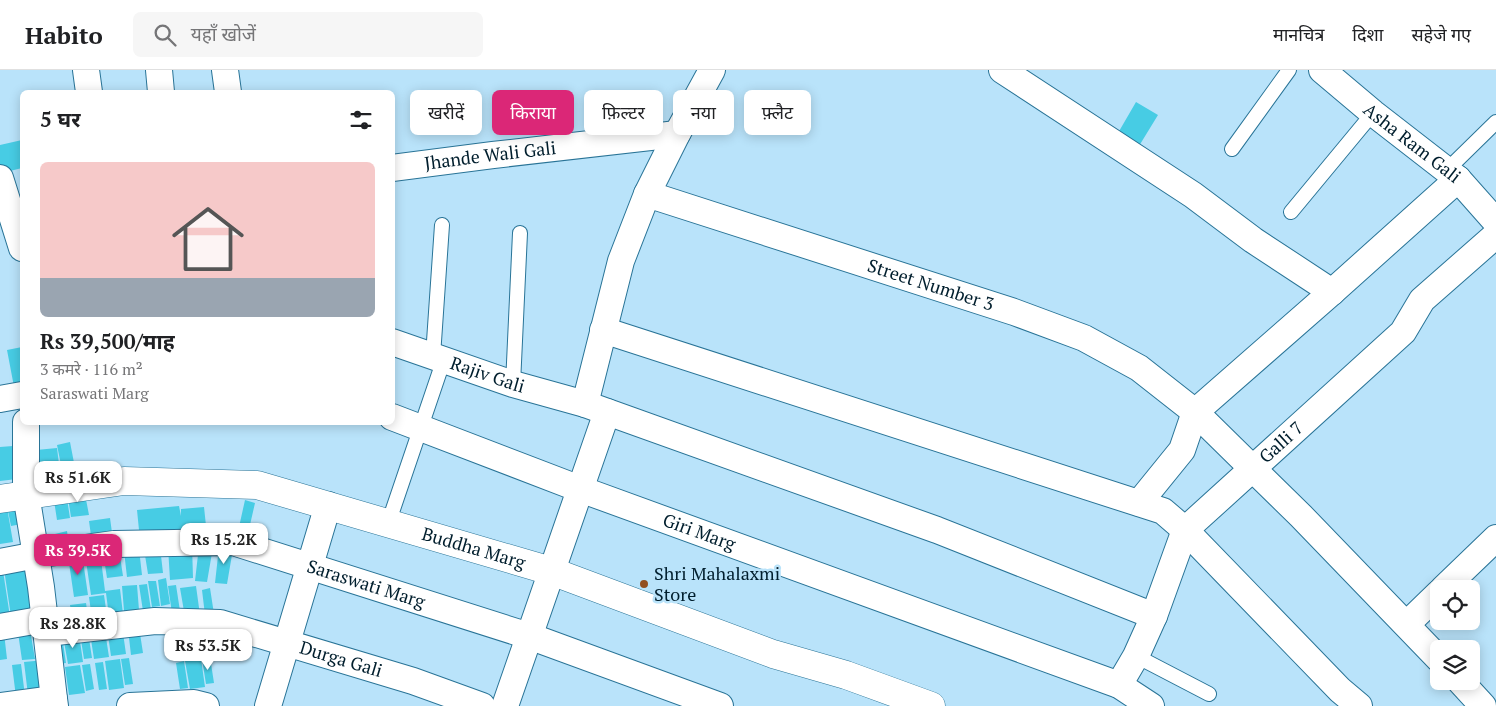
<!DOCTYPE html>
<html lang="hi">
<meta charset="utf-8">
<style>
body{margin:0;font-family:"PT Serif","Noto Sans Devanagari",serif;background:#f6f6f6;color:#202124;height:100vh;display:flex;flex-direction:column;font-size:19px;white-space:nowrap}
*{box-sizing:border-box;margin:0}
p{font-size:16px;color:#757577}
.icon{flex:none;width:28px;height:28px;fill:none;stroke:currentColor;stroke-width:2;stroke-linecap:round;stroke-linejoin:round}
.map{position:relative;flex:1;overflow:hidden}
.side{position:absolute;left:20px;top:20px;width:375px;height:335px;display:flex;flex-direction:column;background:#fff;border-radius:8px;box-shadow:0 2px 12px #0003}
.side>*{flex:none}
.top-card{position:absolute;left:410px;top:20px;width:475px;height:45px;display:flex;gap:10px}
.tools{position:absolute;left:1430px;top:510px;display:grid;gap:10px}
.tools a{display:grid;place-items:center;width:50px;height:50px;border-radius:8px;background:#fff;box-shadow:0 2px 12px #0003;font-size:25px}
.price{position:absolute;translate:-50% -42px;padding:0 11px;border-radius:10px;background:#fff;color:#222;font-size:16px;line-height:32px;filter:drop-shadow(0 1px 2px #0008)}
.price::after{content:'';position:absolute;left:50%;top:30px;width:15px;height:11px;margin-left:-8px;background:inherit;clip-path:polygon(0 0,100% 0,50% 100%)}
.price.active{background:#db2777;color:#fff}
ul{padding:0;list-style:none}
li{display:grid;align-content:center;gap:10px;height:265px;padding:0 20px}
li+li{border-top:1px solid #e0e0e0}
li span{display:grid;place-items:center;height:155px;border-radius:8px;color:#555}
li>.icon{margin-inline-start:auto}
span .icon{width:90px;height:90px;fill:#fffc;stroke-width:1}
li b{font-size:21px}
h2{display:flex;justify-content:space-between;align-items:center;height:60px;padding:0 20px;font-size:21px}
.chip{padding:0 18px;border-radius:8px;background:#fff;box-shadow:0 2px 12px #0003;font-size:18px;line-height:45px}
.chip.active{background:#db2777;color:#fff}
header{display:flex;align-items:center;gap:30px;box-sizing:border-box;height:70px;padding:0 25px;background:#fff;border-bottom:1px solid #e0e0e0}
header strong{font-size:24px}
nav{display:flex;gap:28px;margin-inline-start:auto;font-size:18px}
.search{width:350px;height:45px;background:#f6f6f6;display:flex;align-items:center;gap:12px;box-sizing:border-box;padding:0 18px;border-radius:8px;color:#757577;font-size:19px}
.map>svg:first-child{display:block}
.building{fill:#47cce4}
.lines{fill:none;stroke-linecap:round;stroke-linejoin:round}
.service-casing{stroke:#297497;stroke-width:16}
.minor-casing{stroke:#297497;stroke-width:28}
.tertiary-casing{stroke:#297497;stroke-width:29}
.service{stroke:#fff;stroke-width:14}
.minor{stroke:#fff;stroke-width:26}
.tertiary{stroke:#fff;stroke-width:28}
.poi-dot{fill:#924f20;stroke:#b9e3fa;stroke-width:2}
.labels{text-anchor:middle;stroke-width:5;stroke-linejoin:round;paint-order:stroke}
.street-label{font-size:18px;fill:#001e2d;stroke:#b9e3fa}
.poi-label{font-size:18px;fill:#001e2d;stroke:#b9e3fa;text-anchor:start}
</style>
<header>
<strong>Habito</strong>
<div class="search"><svg class="icon" aria-label="search" viewBox="0 0 24 24"><circle cx="10" cy="10" r="6"/><path d="M15 15l6 6"/></svg>यहाँ खोजें</div>
<nav><a>मानचित्र</a><a>दिशा</a><a>सहेजे गए</a></nav>
</header>
<div class="map">
<svg width="1496" height="636" viewBox="0 0 1496 636">
<rect width="100%" height="100%" fill="#b9e3fa"/>
<!-- building -->
<path class="building" d="M1136 32 1158 45 1139 76 1118 63Z
M22 70V98L2 103 0 95V75Z
M22 277V321L15 322 7 280Z
M70 372 75 398 62 400 57 375Z
M13 376 17 409 0 411V377Z
M57 378 60 402 29 405 26 381Z
M84 419 89 445 71 447 67 422Z
M66 422 70 448 57 450 53 424Z
M22 428 27 453 11 456 6 431Z
M245 430 255 433 247 468 237 466Z
M6 432 13 472 0 474V433Z
M179 436 181 446V439L204 437 207 465 140 470 137 440Z
M110 448 113 470 92 473 89 451Z
M67 461 69 475 59 476 39 468Z
M192 475 193 508 170 510 168 477Z
M199 476 213 477 207 512 195 511Z
M160 477 163 503 148 504 144 479Z
M219 477 233 479 227 514 215 513Z
M139 479 142 505 127 507 124 481Z
M119 480 123 506 107 508 103 482Z
M100 482 105 521 120 519 124 552 110 554 106 523 91 525 85 484Z
M82 484 88 525 74 527 68 486Z
M34 494 43 548 12 553 4 499Z
M3 501 11 553 0 555V502Z
M166 508 170 534 161 536 158 510Z
M148 511H156L160 536 152 537Z
M147 514 151 540 143 541 139 515Z
M137 515 139 540 125 553 122 516Z
M176 515 180 541 172 543 168 516Z
M196 516 200 545 185 547 180 518Z
M210 518 214 544 205 545 202 520Z
M104 525 108 553 93 556 89 527Z
M86 533 89 553 73 555 70 535Z
M29 554 35 589 22 590 17 556Z
M122 556 126 584 111 586 107 558Z
M139 557 143 583 131 585 128 559Z
M105 561 109 587 94 589 90 563Z
M88 562 92 588 84 589 80 564Z
M4 563 7 589 0 590V564Z
M79 564 83 592 68 594 63 566Z
M62 566 66 593 58 594Z
M210 587 214 613 206 614 202 589Z
M129 588 133 614 125 615 121 589Z
M120 589 124 618 109 620 105 591Z
M201 589 205 617 190 619 185 591Z
M45 590 49 623 28 625 24 592Z
M184 591 188 618 180 619 176 593Z
M103 592 107 619 99 620 95 593Z
M21 594 25 626 16 627 12 595Z
M90 594 94 619 86 621 82 595Z
M80 595 85 623 69 625 65 597Z"/>
<g class="lines">
<defs>
<path id="service" d="M1232 79 1289 0
M1447 100 1496 52
M1291 142 1373 43
M433 286 442 155
M513 314 520 163
M388 454 444 289
M1136 586 1209 624"/>
<g id="minor">
<path d="M86 0 89 22"/>
<path d="M159 0 161 22"/>
<path d="M225 0 228 22"/>
<path d="M712 0 677 64 647 124 621 191 585 334 937 460 1154 546"/>
<path d="M1002 0 1193 125 1253 170 1332 222"/>
<path id="s1" d="M1322 0 1373 43 1458 109 1496 152"/>
<path id="s2" d="M392 98 493 85 677 64"/>
<path d="M0 108 22 178"/>
<path id="s3" d="M647 124 1014 242 1084 268 1139 298 1195 342 1253 399 1301 446 1439 589"/>
<path d="M603 260 1163 441 1185 460 1340 620 1359 636"/>
<path id="s4" d="M392 272 513 314 585 334"/>
<path d="M0 329 22 325"/>
<path id="s5" d="M392 347 580 419 1119 615 1151 636"/>
<path d="M26 352V424L41 517 54 629"/>
<path d="M1139 433 1182 380 1195 342 1332 222 1458 109"/>
<path id="s6" d="M0 492 42 484 114 474 233 472 529 566 720 636"/>
<path d="M1443 519 1496 468"/>
<path d="M1407 554 1439 523"/>
<path d="M0 557 45 549"/>
<path id="s7" d="M47 563 155 551 220 553 413 611 482 636"/>
<path d="M1460 611 1483 636"/>
<path id="s8" d="M1119 615 1136 586 1154 546 1185 460 1403 262 1422 230 1496 165"/>
<path d="M1 636 54 629 55 636"/>
<path d="M130 636 194 633 206 636"/>
<path d="M268 636 328 435"/>
<path d="M505 636 607 342"/>
</g>
<g id="tertiary">
<path id="s9" d="M0 429 124 411 257 415 551 501 773 584 846 605 931 636"/>
</g>
</defs>
<!-- service casing -->
<use href="#service" class="service-casing"/>
<!-- minor casing -->
<use href="#minor" class="minor-casing"/>
<!-- tertiary casing -->
<use href="#tertiary" class="tertiary-casing"/>
<!-- service -->
<use href="#service" class="service"/>
<!-- minor -->
<use href="#minor" class="minor"/>
<!-- tertiary -->
<use href="#tertiary" class="tertiary"/>
</g>
<!-- markers -->
<circle class="poi-dot" cx="644" cy="514" r="5"/>
<g class="labels">
<!-- street labels -->
<g class="street-label">
<text dy="6" stroke="none"><textPath href="#s1" startOffset="116">Asha Ram Gali</textPath></text>
<text dy="6" stroke="none"><textPath href="#s2" startOffset="99">Jhande Wali Gali</textPath></text>
<text dy="6" stroke="none"><textPath href="#s3" startOffset="298">Street Number 3</textPath></text>
<text dy="6" stroke="none"><textPath href="#s4" startOffset="101">Rajiv Gali</textPath></text>
<text dy="6" stroke="none"><textPath href="#s8" startOffset="299">Galli 7</textPath></text>
<text dy="6" stroke="none"><textPath href="#s5" startOffset="328">Giri Marg</textPath></text>
<text dy="6" stroke="none"><textPath href="#s9" startOffset="484">Buddha Marg</textPath></text>
<text dy="6" stroke="none"><textPath href="#s6" startOffset="374">Saraswati Marg</textPath></text>
<text dy="6" stroke="none"><textPath href="#s7" startOffset="300">Durga Gali</textPath></text>
</g>
<!-- poi labels -->
<g class="poi-label">
<text x="654" y="510">Shri Mahalaxmi<tspan x="654" dy="21">Store</tspan></text>
</g>
</g>
</svg>
<div class="tools">
<a><svg class="icon" aria-label="locate" viewBox="0 0 24 24"><circle cx="12" cy="12" r="6"/><path d="M12 2v4M12 18v4M2 12h4M18 12h4"/></svg></a>
<a><svg class="icon" aria-label="layers" viewBox="0 0 24 24"><path d="M12 4l9 5-9 5-9-5zM3 14l9 5 9-5"/></svg></a>
</div>
<b class="price" style="left:78px;top:433px">Rs 51.6K</b>
<b class="price" style="left:224px;top:495px">Rs 15.2K</b>
<b class="price active" style="left:78px;top:506px">Rs 39.5K</b>
<b class="price" style="left:73px;top:579px">Rs 28.8K</b>
<b class="price" style="left:208px;top:601px">Rs 53.5K</b>
<div class="top-card">
<a class="chip">खरीदें</a>
<a class="chip active">किराया</a>
<a class="chip">फ़िल्टर</a>
<a class="chip">नया</a>
<a class="chip">फ़्लैट</a>
</div>
<section class="side">
<h2>5 घर<svg class="icon" aria-label="filters" viewBox="0 0 24 24"><path d="M4 7h16M4 17h16"/><circle cx="9" cy="7" r="2"/><circle cx="15" cy="17" r="2"/></svg></h2>
<ul>
<li><span style="background:linear-gradient(#f6c9c9 75%,#9aa5b1 0)"><svg class="icon" aria-label="home" viewBox="0 0 24 24"><path d="M3 11l9-7 9 7M6 9v11h12V9"/></svg></span><div><b>Rs 39,500/माह</b><p>3 कमरे · 116 m²</p><p>Saraswati Marg</p></div></li>
</ul>
</section>
</div>
